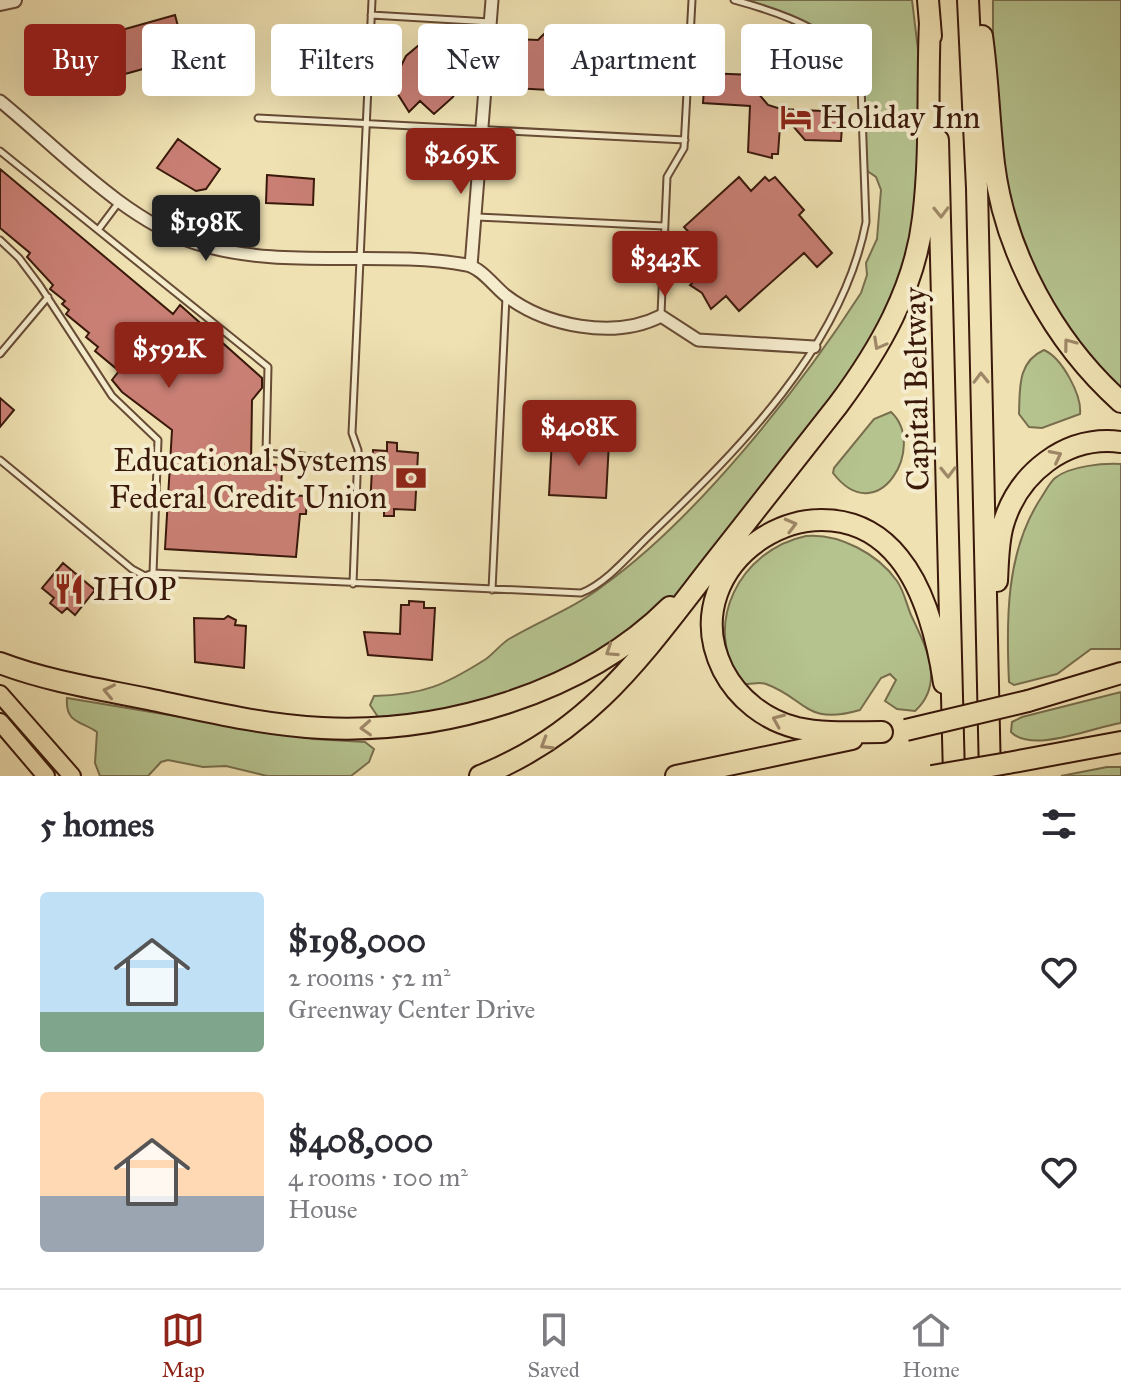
<!DOCTYPE html>
<meta charset="utf-8">
<style>
body{margin:0;font-family:"IM FELL Great Primer",serif;background:#f7f7f7;color:#2b2b33;height:100vh;display:flex;flex-direction:column;font-size:30px;white-space:nowrap}
*{box-sizing:border-box;margin:0}
p{font-size:26px;color:#7c7c81}
.icon{flex:none;width:44px;height:44px;fill:none;stroke:currentColor;stroke-width:2;stroke-linecap:round;stroke-linejoin:round}
.map{position:relative;height:776px;overflow:hidden}
.sheet{display:flex;flex-direction:column;background:#fff;flex:1}
.sheet>*{flex:none}
.hud{position:absolute;left:24px;top:24px;width:1074px;height:72px;display:flex;gap:16px}
.price{position:absolute;translate:-50% -68px;padding:0 18px;border-radius:8px;background:#8f2418;color:#fff;font-size:26px;line-height:52px;filter:drop-shadow(0 2px 4px #0008)}
.price::after{content:'';position:absolute;left:50%;top:48px;width:24px;height:18px;margin-left:-12px;background:inherit;clip-path:polygon(0 0,100% 0,50% 100%)}
.price.active{background:#222;color:#fff}
ul{padding:0;list-style:none}
li{display:flex;align-items:center;gap:24px;height:200px;padding:0 40px}
li span{display:grid;place-items:center;flex:none;width:224px;height:160px;border-radius:8px;color:#555}
li>.icon{margin-inline-start:auto}
span .icon{width:96px;height:96px;fill:#fffc;stroke-width:1}
li b{font-size:34px}
h2{display:flex;justify-content:space-between;align-items:center;height:96px;padding:0 40px;font-size:34px}
.tag{padding:0 28px;border-radius:8px;background:#fff;box-shadow:0 8px 32px #0002;font-size:28px;line-height:72px}
.tag.active{background:#8f2418;color:#fff}
.menu{display:flex;justify-content:space-around;align-items:center;height:112px;border-top:2px solid #e1e1e2;background:#fff;font-size:22px;color:#7c7c81}
.menu a{display:grid;justify-items:center;gap:4px}
.menu .active{color:#8f2418}
.map>svg:first-child{display:block}
.green{fill:#b5c38f;stroke:#786e4d;stroke-width:2}
.building{fill:#c97f74;stroke:#3a190b;stroke-width:2}
.lines{fill:none;stroke-linecap:round;stroke-linejoin:round}
.service-casing{stroke:#674b35;stroke-width:9}
.minor-casing{stroke:#674b35;stroke-width:15}
.tertiary-casing{stroke:#674b35;stroke-width:18}
.primary-casing{stroke:#3a190b;stroke-width:20}
.motorway-casing{stroke:#3a190b;stroke-width:24}
.service{stroke:#f5eccd;stroke-width:5}
.minor{stroke:#f5eccd;stroke-width:11}
.tertiary{stroke:#f5eccd;stroke-width:14}
.primary{stroke:#efe1b2;stroke-width:16}
.motorway{stroke:#efe1b2;stroke-width:20}
.motorway-bridge-casing{stroke:#3a190b;stroke-width:24;stroke-linecap:butt}
.motorway-bridge{stroke:#efe1b2;stroke-width:20}
.oneway{stroke:#9e8767}
.labels{text-anchor:middle;stroke-width:8;stroke-linejoin:round;paint-order:stroke}
.poi-label{font-size:32px;fill:#3a190b;stroke:#f5eccd;text-anchor:start}
.street-label{font-size:32px;fill:#3a190b;stroke:#f5eccd}
</style>
<div class="map">
<svg width="1121" height="776" viewBox="0 0 1121 776">
<rect width="100%" height="100%" fill="#efe1b2"/>
<filter id="stains"><feTurbulence type="fractalNoise" baseFrequency=".0025" numOctaves="4"/><feColorMatrix values="0 0 0 0 .2 0 0 0 0 .09 0 0 0 0 .02 0 0 0 .5 -.17"/></filter>
<radialGradient id="worn" r=".72"><stop offset=".6" stop-color="#630" stop-opacity="0"/><stop offset="1" stop-color="#630" stop-opacity=".3"/></radialGradient>
<!-- green -->
<path class="green" d="M734 0H912L926 116 925 170 896 312 712 565 634 636 479 711 378 717 370 705 374 696C423 695 445 685 486 659 494 653 501 644 509 639 541 620 573 609 604 585 697 518 799 389 861 293L867 275 866 263 877 239 881 190 876 177 863 168C862 141 866 108 860 81 850 34 773 13 734 0Z
M993 0H1121V388C1002 272 992 157 993 0Z
M1044 350C1062 358 1082 395 1080 414L1042 428 1029 427 1019 414C1020 389 1017 362 1044 350Z
M891 412C928 446 878 532 833 473L834 468 874 419Z
M1121 464V649H1091L1057 674 1014 685 1009 682C1006 619 1006 551 1041 498 1045 492 1050 482 1055 478 1070 466 1103 463 1121 464Z
M806 536C839 533 878 554 897 581 904 591 906 603 911 615 925 645 946 683 915 711L897 709 885 701 896 680 890 674 881 678 860 710C805 726 807 699 766 684 757 681 750 686 741 683 701 624 740 550 806 536Z
M1121 692V723C1094 727 1032 754 1011 732L1012 722 1022 717Z
M67 698 314 739 365 742 374 749 369 762 351 776H267L226 766 203 767 168 760 161 762 148 776H100L95 763 97 732C81 721 65 723 67 698Z
M1107 767H1121V776H1061Z"/>
<!-- building -->
<path class="building" d="M175 15 186 57 64 91 54 49Z
M549 29 585 31 584 80 550 78 549 90 513 88 514 39 538 40Z
M432 34 446 47 459 35 468 66 453 97 434 114 420 101 409 112 394 88 397 74 406 56Z
M705 73 753 75 752 86 768 105 781 109 843 112 841 141 805 140 781 112 778 154H772V158L748 152 750 106 703 103Z
M178 139 220 169 206 189 196 191 157 168Z
M0 169 173 314 180 305 262 378V388L252 400 251 464 282 465 281 495 307 496 306 514H300L296 557 165 549 172 430 122 392 112 380 119 371 95 351 98 347 86 337 89 333 66 314 69 310 62 304 65 301 50 289 53 285 27 257 30 253 0 228Z
M267 175 314 179 313 205 266 203Z
M739 177 751 191 765 177 769 181 775 177 804 210 799 215 832 253 817 267 804 253 739 311 726 296 711 309 702 293 690 285 704 272 685 252 697 241 684 227Z
M0 398 14 410 0 427Z
M552 439 609 442 606 498 549 495Z
M387 442 397 443V451L418 453 415 510 394 509V516H384V508L370 507 373 450 387 451Z
M63 563 95 590 75 615 67 608 62 613 50 603 54 598 42 588Z
M409 601 424 602V608H435L432 660 368 655 364 632 400 634 401 605H409Z
M228 616 236 620 235 625 246 626 244 668 195 662 194 618 224 619Z"/>
<g class="lines">
<defs>
<path id="service" d="M371 15 490 22
M258 118 685 140
M0 151 268 367 266 453 358 461
M477 217 664 226
M98 230 119 202
M0 240 19 258 40 286 112 396 158 440 153 573 581 593C607 583 631 553 651 534 739 449 842 347 866 222L861 87C852 34 778 12 734 0
M661 314 667 177 684 148 692 0
M0 354 48 297
M0 460 132 569 145 576 153 573
M353 584 358 450 352 433 372 0
M492 590 506 297"/>
<path id="minor" d="M0 101C58 148 123 219 195 243 282 271 379 249 467 265 481 268 494 286 505 295 545 326 614 340 661 316L698 340 814 347
M471 266 492 0"/>
<path id="tertiary" d="M0 3 14 0"/>
<path id="primary" d="M0 694 72 776
M0 722 46 776"/>
<path id="motorway" d="M928 0 931 36
M968 0 977 188 990 776
M982 36C988 78 989 121 994 164 1005 253 1054 342 1121 402
M938 140 954 776
M997 581C998 563 998 542 1003 525 1018 473 1066 435 1121 442
M0 663C47 681 99 689 148 699 205 711 263 725 322 728 442 734 583 694 670 607
M1028 701 1121 673
M882 732C854 732 824 734 797 728 765 720 738 699 723 670 669 561 824 464 899 558 925 590 938 642 944 683
M1008 763 1121 742
M480 776C591 732 643 654 714 563 755 510 797 458 838 405 879 350 915 288 923 218 931 154 927 87 930 22
M676 776 852 739"/>
</defs>
<!-- service casing -->
<use href="#service" class="service-casing"/>
<!-- minor casing -->
<use href="#minor" class="minor-casing"/>
<!-- tertiary casing -->
<use href="#tertiary" class="tertiary-casing"/>
<!-- primary casing -->
<use href="#primary" class="primary-casing"/>
<!-- motorway casing -->
<use href="#motorway" class="motorway-casing"/>
<!-- service -->
<use href="#service" class="service"/>
<!-- minor -->
<use href="#minor" class="minor"/>
<!-- tertiary -->
<use href="#tertiary" class="tertiary"/>
<!-- primary -->
<use href="#primary" class="primary"/>
<!-- motorway -->
<use href="#motorway" class="motorway"/>
<defs>
<path id="motorway-bridge" d="M906 730 1028 701
M932 776 1008 763"/>
</defs>
<!-- motorway-bridge casing -->
<use href="#motorway-bridge" class="motorway-bridge-casing"/>
<!-- motorway-bridge -->
<use href="#motorway-bridge" class="motorway-bridge"/>
</g>
<!-- one-way arrows -->
<defs><path id="oneway-chevron" d="M-2-3.5L2.5 0L-2 3.5" fill="none" stroke-width="1.6" stroke-linecap="round" stroke-linejoin="round" transform="scale(2)"/></defs>
<g class="oneway">
<use href="#oneway-chevron" transform="translate(941 212) rotate(89)"/>
<use href="#oneway-chevron" transform="translate(879 344) rotate(119)"/>
<use href="#oneway-chevron" transform="translate(1069 344) rotate(-127)"/>
<use href="#oneway-chevron" transform="translate(981 378) rotate(-91)"/>
<use href="#oneway-chevron" transform="translate(1056 456) rotate(-27)"/>
<use href="#oneway-chevron" transform="translate(948 472) rotate(89)"/>
<use href="#oneway-chevron" transform="translate(791 525) rotate(-15)"/>
<use href="#oneway-chevron" transform="translate(611 651) rotate(147)"/>
<use href="#oneway-chevron" transform="translate(109 691) rotate(-168)"/>
<use href="#oneway-chevron" transform="translate(778 720) rotate(-157)"/>
<use href="#oneway-chevron" transform="translate(366 728) rotate(177)"/>
<use href="#oneway-chevron" transform="translate(546 744) rotate(149)"/>
</g>
<!-- icons -->
<defs>
<symbol id="hotel-bare" viewBox="-9 -9 18 18"><path d="M-6-4.5h1.5V1H6V5H4.5V3h-9V5H-6ZM-4 0a1.8 1.8 0 1 1 3.6 0ZM.5 0V-2.5h3Q6-2.5 6 0Z" fill="#8f2418" stroke="#f5eccd" stroke-width="2.5" paint-order="stroke"/></symbol>
<symbol id="bank-bare" viewBox="-9 -9 18 18"><path d="M-6-4H6V4H-6ZM0-2.3a2.3 2.3 0 1 0 0 4.6a2.3 2.3 0 1 0 0-4.6Z" fill="#8f2418" stroke="#f5eccd" stroke-width="2.5" paint-order="stroke"/></symbol>
<symbol id="restaurant-bare" viewBox="-9 -9 18 18"><path d="M-5-6h1v4h1v-4h1v4h1v-4h1v5L-1.5 .5V6h-2V.5L-5-1ZM5-6V6H3V1.5H1.5Q1.5-4 5-6Z" fill="#8f2418" stroke="#f5eccd" stroke-width="2.5" paint-order="stroke"/></symbol>
</defs>
<g fill-rule="evenodd">
<use href="#hotel-bare" x="774" y="95" width="44" height="44"/>
<use href="#bank-bare" x="389" y="456" width="44" height="44"/>
<use href="#restaurant-bare" x="47" y="567" width="44" height="44"/>
</g>
<g class="labels">
<!-- poi labels -->
<g class="poi-label">
<text x="820" y="128">Holiday Inn</text>
<text x="387" y="471" text-anchor="end">Educational Systems<tspan x="387" dy="37">Federal Credit Union</tspan></text>
<text x="93" y="600">IHOP</text>
</g>
<!-- street labels -->
<g class="street-label">
<text transform="translate(916 389) rotate(-91)" y="11">Capital Beltway</text>
</g>
</g>
<rect width="100%" height="100%" filter="url(#stains)"/>
<rect width="100%" height="100%" fill="url(#worn)"/>
</svg>
<b class="price" style="left:461px;top:196px">$269K</b>
<b class="price active" style="left:206px;top:263px">$198K</b>
<b class="price" style="left:665px;top:299px">$343K</b>
<b class="price" style="left:169px;top:390px">$592K</b>
<b class="price" style="left:579px;top:468px">$408K</b>
<div class="hud">
<a class="tag active">Buy</a>
<a class="tag">Rent</a>
<a class="tag">Filters</a>
<a class="tag">New</a>
<a class="tag">Apartment</a>
<a class="tag">House</a>
</div>
</div>
<section class="sheet">
<h2>5 homes<svg class="icon" aria-label="filters" viewBox="0 0 24 24"><path d="M4 7h16M4 17h16"/><circle cx="9" cy="7" r="2"/><circle cx="15" cy="17" r="2"/></svg></h2>
<ul>
<li><span style="background:linear-gradient(#bfe0f5 75%,#7fa58c 0)"><svg class="icon" aria-label="home" viewBox="0 0 24 24"><path d="M3 11l9-7 9 7M6 9v11h12V9"/></svg></span><div><b>$198,000</b><p>2 rooms · 52 m²</p><p>Greenway Center Drive</p></div><svg class="icon" aria-label="heart" viewBox="0 0 24 24"><path d="M12 20l-8-8c-3-5 5-10 8-4 3-6 11-1 8 4z"/></svg></li>
<li><span style="background:linear-gradient(#ffd9b3 65%,#9aa5b1 0)"><svg class="icon" aria-label="home" viewBox="0 0 24 24"><path d="M3 11l9-7 9 7M6 9v11h12V9"/></svg></span><div><b>$408,000</b><p>4 rooms · 100 m²</p><p>House</p></div><svg class="icon" aria-label="heart" viewBox="0 0 24 24"><path d="M12 20l-8-8c-3-5 5-10 8-4 3-6 11-1 8 4z"/></svg></li>
</ul>
</section>
<nav class="menu">
<a class="active"><svg class="icon" aria-label="map" viewBox="0 0 24 24"><path d="M3 6l6-2 6 2 6-2v14l-6 2-6-2-6 2zM9 4v14M15 6v14"/></svg>Map</a>
<a><svg class="icon" aria-label="saved" viewBox="0 0 24 24"><path d="M7 4h10v16l-5-4-5 4z"/></svg>Saved</a>
<a><svg class="icon" aria-label="home" viewBox="0 0 24 24"><path d="M3 11l9-7 9 7M6 9v11h12V9"/></svg>Home</a>
</nav>
